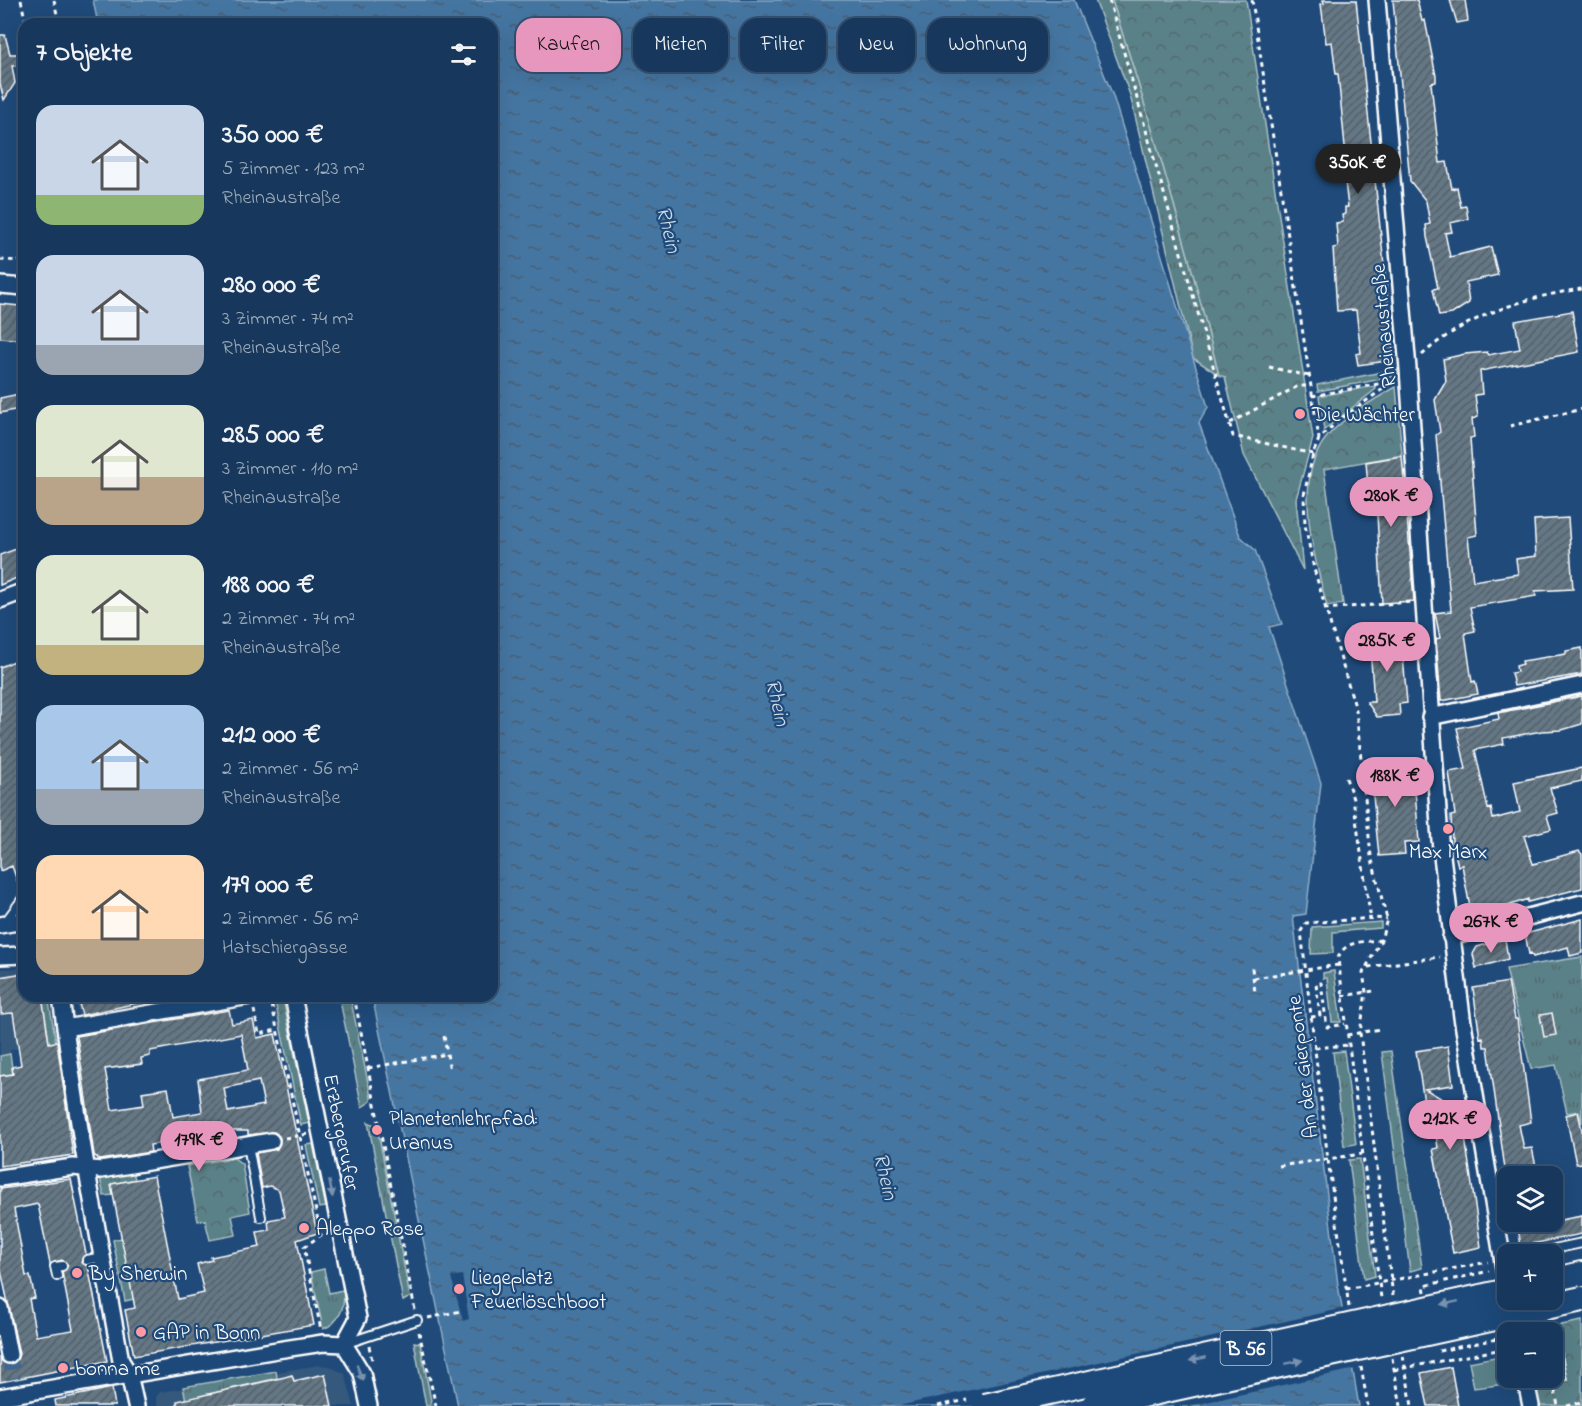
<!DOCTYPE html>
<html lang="de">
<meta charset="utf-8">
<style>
body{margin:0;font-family:"Indie Flower",sans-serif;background:#203f62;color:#f1f3f6;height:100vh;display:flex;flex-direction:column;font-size:22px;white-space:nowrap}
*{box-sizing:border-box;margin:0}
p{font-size:20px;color:#9eacbb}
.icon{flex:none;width:33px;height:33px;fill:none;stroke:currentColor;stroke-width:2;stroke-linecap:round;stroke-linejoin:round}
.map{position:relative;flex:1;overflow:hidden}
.side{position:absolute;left:18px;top:18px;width:480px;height:984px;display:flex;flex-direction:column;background:#17385c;border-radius:18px;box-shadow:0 6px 24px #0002,0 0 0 2px #365272}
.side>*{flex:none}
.banner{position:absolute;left:516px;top:18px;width:570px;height:54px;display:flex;gap:12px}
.tools{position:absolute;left:1497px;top:1166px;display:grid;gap:12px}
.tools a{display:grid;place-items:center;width:66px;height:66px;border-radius:12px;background:#17385c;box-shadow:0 6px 24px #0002,0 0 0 2px #365272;font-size:30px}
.price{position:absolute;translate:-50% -51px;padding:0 14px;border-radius:21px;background:#e797bd;color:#111;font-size:20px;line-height:39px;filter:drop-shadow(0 2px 3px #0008)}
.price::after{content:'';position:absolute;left:50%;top:36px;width:18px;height:14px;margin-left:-9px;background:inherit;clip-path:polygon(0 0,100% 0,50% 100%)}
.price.active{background:#222;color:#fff}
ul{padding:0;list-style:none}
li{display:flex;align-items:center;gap:18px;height:150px;padding:0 18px}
li span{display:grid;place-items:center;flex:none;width:168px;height:120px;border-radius:18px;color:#555}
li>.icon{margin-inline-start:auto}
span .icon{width:72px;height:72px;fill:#fffc;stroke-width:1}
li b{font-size:26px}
h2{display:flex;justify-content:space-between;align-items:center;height:72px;padding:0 18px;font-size:26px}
.chip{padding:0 21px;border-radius:18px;background:#17385c;box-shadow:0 6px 24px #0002,0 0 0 2px #365272;font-size:21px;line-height:54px}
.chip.active{background:#e797bd;color:#111}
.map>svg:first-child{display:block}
.built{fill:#34587d}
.grass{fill:url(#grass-tufts);stroke:#acc0c4;stroke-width:1.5}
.forest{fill:url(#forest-crowns);stroke:#acc0c4;stroke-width:1.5}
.pitch{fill:#5a8188;stroke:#acc0c4;stroke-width:1.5}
.water{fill:url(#water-ripples);stroke:#8fadc7;stroke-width:1.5}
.pier{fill:#1f4a7a}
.building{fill:url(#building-hatch);stroke:#fff;stroke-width:1.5;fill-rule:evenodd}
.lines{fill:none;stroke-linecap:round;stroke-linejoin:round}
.minor-tunnel{stroke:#41658e;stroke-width:15;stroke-dasharray:15 8;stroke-linecap:butt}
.service-casing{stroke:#fff;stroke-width:12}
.minor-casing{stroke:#fff;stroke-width:20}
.primary-casing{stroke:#fff;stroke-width:28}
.path{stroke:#fff;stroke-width:3;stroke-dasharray:4.5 4.5;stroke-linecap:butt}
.service{stroke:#1f4a7a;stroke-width:8}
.minor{stroke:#1f4a7a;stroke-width:15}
.primary{stroke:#1f4a7a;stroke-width:24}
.tram{stroke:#fff;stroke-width:1.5}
.primary-bridge-casing{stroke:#fff;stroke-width:28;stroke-linecap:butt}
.path-bridge{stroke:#fff;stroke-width:3;stroke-dasharray:4.5 4.5;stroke-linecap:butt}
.primary-bridge{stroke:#1f4a7a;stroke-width:24}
.oneway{fill:#7992af}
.poi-dot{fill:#ff9aa2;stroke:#1f4a7a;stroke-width:2}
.labels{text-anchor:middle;stroke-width:4.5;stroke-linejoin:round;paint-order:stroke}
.shield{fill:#1f4a7a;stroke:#bcc9d7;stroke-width:1.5}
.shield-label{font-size:20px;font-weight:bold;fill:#fff}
.street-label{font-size:21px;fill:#fff;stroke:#1f4a7a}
.poi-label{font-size:21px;fill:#fff;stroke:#1f4a7a;text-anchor:start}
.water-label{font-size:22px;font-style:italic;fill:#d0dde8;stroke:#1f4a7a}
</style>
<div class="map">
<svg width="1582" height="1406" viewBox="0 0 1582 1406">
<defs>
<pattern id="grass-tufts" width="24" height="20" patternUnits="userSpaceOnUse" patternTransform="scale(1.5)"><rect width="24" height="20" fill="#5a8188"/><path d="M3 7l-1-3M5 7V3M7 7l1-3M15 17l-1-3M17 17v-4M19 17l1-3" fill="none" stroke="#54696d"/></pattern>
<pattern id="forest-crowns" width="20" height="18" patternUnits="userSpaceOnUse" patternTransform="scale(1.5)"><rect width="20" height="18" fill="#5a8188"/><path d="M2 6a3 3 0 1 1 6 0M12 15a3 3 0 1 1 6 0" fill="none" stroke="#54696d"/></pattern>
<pattern id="water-ripples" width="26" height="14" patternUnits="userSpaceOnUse" patternTransform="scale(1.5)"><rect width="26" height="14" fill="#4576a2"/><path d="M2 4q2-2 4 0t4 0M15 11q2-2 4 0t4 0" fill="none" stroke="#495f73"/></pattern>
<pattern id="building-hatch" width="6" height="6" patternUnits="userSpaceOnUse" patternTransform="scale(1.5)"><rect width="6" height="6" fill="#647785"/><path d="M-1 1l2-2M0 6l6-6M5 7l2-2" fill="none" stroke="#575f66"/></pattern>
</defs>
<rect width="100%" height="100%" fill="#1f4a7a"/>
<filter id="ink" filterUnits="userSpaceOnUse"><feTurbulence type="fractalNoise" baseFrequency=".0167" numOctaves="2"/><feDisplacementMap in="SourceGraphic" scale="12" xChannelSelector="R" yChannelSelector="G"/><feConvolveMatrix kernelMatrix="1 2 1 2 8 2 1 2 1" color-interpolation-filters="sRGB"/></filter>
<g filter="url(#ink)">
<!-- built -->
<path class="built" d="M24 968V996H48L19 1048 10 1050 16 1088 0 1090V969Z
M75 996H186L79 1018Z
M319 1365 330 1366 345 1374 354 1406H157L156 1397 160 1392Z"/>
<!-- grass -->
<path class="grass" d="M1095 0H1112C1152 124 1188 248 1219 375L1193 358 1130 95Z
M1381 922V928L1333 932V953L1311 954 1312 927Z
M1582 957V1123L1579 1111 1567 1113 1556 1065 1531 1069 1506 969Z
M1334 971 1341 1022H1332L1327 978H1323V973Z
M42 996H48L56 1042 49 1043Z
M339 996H350L371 1097V1101L362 1107Z
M283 999 309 1123 301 1125 275 1001Z
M1344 1051 1356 1144 1344 1146 1333 1052Z
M368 1122 377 1126 410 1297 403 1301Z
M313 1144 326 1207 319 1208 306 1145Z
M1360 1159 1375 1276 1364 1279 1349 1160Z
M133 1172 135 1179 111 1184 113 1195 104 1196 100 1178Z
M122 1238 134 1299 125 1301 113 1240Z
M324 1269 329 1293 343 1290C346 1307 339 1323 323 1329L311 1272Z
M414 1342 420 1343 432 1406H426Z
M1500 1356 1507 1359 1508 1377H1513L1514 1383 1474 1388 1469 1362Z
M276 1371 277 1378 186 1400 183 1387Z"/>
<!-- forest -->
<path class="forest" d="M1112 0H1246L1313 438 1296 499 1303 570 1244 455 1225 377 1219 375C1188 248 1152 124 1112 0Z
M1397 369 1398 376 1318 391 1317 385Z
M1375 386 1376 389 1324 430 1319 396Z
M1396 387 1402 455 1324 469 1343 604 1327 606C1315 561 1295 490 1320 447 1333 423 1373 400 1396 387Z
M1391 1051 1422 1268 1410 1271 1382 1052Z
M234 1158 242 1164 250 1212 232 1216 236 1235 210 1240 205 1220 198 1221 187 1166Z
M1582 1321V1406H1536L1532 1381 1538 1380 1539 1385 1547 1383 1548 1387 1559 1385V1380L1567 1379 1561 1350 1553 1352 1552 1332H1526Z"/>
<!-- pitch -->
<path class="pitch" d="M10 1054 13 1074 0 1076V1056Z"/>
<!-- water -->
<path class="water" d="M93 0H1074L1113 96 1208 407 1199 423 1240 536 1255 550 1282 624 1269 627 1321 783 1306 914 1293 916 1338 1285 1359 1406H458L372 996H492V24H98Z"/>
<!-- pier -->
<path class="pier" d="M462 1275 469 1319 463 1321 451 1277Z
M1345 1308 1355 1369 1189 1406H898Z"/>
<!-- building -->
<path class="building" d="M1323 0H1356L1394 360 1358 365 1356 354 1361 353 1356 310 1337 311 1333 248 1338 247 1336 223 1343 222 1342 215 1345 214V207H1348L1342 157H1346L1338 74H1336L1332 42 1326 43 1321 4 1324 3Z
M1393 0H1417L1422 21 1425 20 1436 76V82L1431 83 1440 163 1447 162 1452 189 1457 187 1461 207 1466 206 1468 219 1450 223 1452 232 1445 233 1450 257 1491 247 1498 275 1466 282 1469 303 1452 314 1439 316 1433 289 1438 288 1427 237 1426 225 1430 224 1426 201 1410 181Z
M1450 0H1465L1468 21 1457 23Z
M0 35H5L10 54H24V65L12 66 15 83 4 100 0 84Z
M0 304 20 306 24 310V340L0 338Z
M1572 311 1579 352 1480 371 1482 394 1475 395 1478 417 1472 419 1474 437 1470 438 1477 535 1468 537 1473 581 1518 574 1516 559 1536 556 1534 520 1568 518 1573 589 1535 591 1536 596 1470 607 1475 631 1465 633 1472 682 1475 681 1478 694 1441 701 1436 639 1440 638 1435 613 1451 611 1436 435 1440 432 1435 400 1446 381 1443 359 1465 354 1487 352 1488 355 1520 349 1515 321Z
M24 393V408L0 413V398Z
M1402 456 1414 601 1382 603 1377 515H1374V511H1370L1366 462Z
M24 546V575L0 585V555Z
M1401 632 1407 703 1399 704 1400 715 1377 717 1367 702H1374L1370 647H1362L1361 635Z
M1582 648V674L1514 686 1511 673 1517 672 1516 666 1523 664 1522 661 1566 654V651Z
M24 657V891L21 892 12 866 0 871V667Z
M1582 696V724L1562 730 1542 731 1503 738 1504 744 1475 750 1488 809 1491 808 1493 819 1520 812 1514 782 1582 768V781L1550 788 1558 813 1547 816 1551 829 1524 836 1533 864 1579 851 1582 854V888L1528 902V899L1472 918 1462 865 1458 866 1452 841 1451 816 1455 815 1449 772 1466 769 1457 728 1499 719 1498 713Z
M1413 764 1419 842 1404 843 1405 854 1379 856 1370 766Z
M1582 919V953L1570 956 1568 947 1533 957 1531 953 1529 954 1525 934Z
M1505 939 1508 959 1476 968 1473 954 1477 947Z
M24 973V996H42L49 1043 57 1042 73 1155 0 1166V1076L13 1074 12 1067 21 1065 13 1013 1 1014 0 977Z
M1508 982 1515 1019H1517L1531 1122 1519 1125 1524 1149 1532 1148 1538 1176H1506L1488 1047H1484L1483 1037 1480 1038 1473 988Z
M77 996H146L147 1001 82 1015Z
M229 1010 232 1024 253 1020 257 1038 275 1034 317 1233 297 1240 314 1325 134 1356 125 1310 135 1308 111 1184 154 1176 178 1299 204 1293 197 1264 212 1260 211 1257 260 1247 257 1232 269 1230 268 1220 285 1217 279 1190 270 1186 262 1188 256 1153 277 1149 280 1139 274 1132 248 1135V1131H231L150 1145 151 1152 100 1160 94 1155 77 1036ZM241 1034 248 1070 198 1079 202 1112 173 1117 168 1088 142 1092 144 1105 112 1110 105 1069 142 1064 141 1058 150 1056V1051ZM259 1081 264 1105 228 1112 224 1088Z
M1552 1013 1556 1035 1544 1037 1540 1015Z
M1448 1046 1453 1085 1425 1089 1461 1110 1481 1247 1453 1253 1433 1149 1438 1148 1434 1120 1427 1121 1416 1051Z
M1578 1112 1582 1130V1163L1576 1164 1566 1115Z
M71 1179 86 1254 81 1262 88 1266 107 1361 0 1382V1358L5 1364H11L16 1362 19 1354 0 1266V1189ZM38 1204 50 1264 62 1260 68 1265 62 1272 73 1330 36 1336 29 1299 35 1298 30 1276H26L14 1209Z
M1582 1216V1234L1521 1246 1517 1221H1555Z
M1558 1335 1567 1379 1552 1382V1336Z
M1451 1367 1458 1406H1428L1421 1373Z
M325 1374 332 1406H177V1401L285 1377 292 1375 294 1381Z
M112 1388 115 1406H56L55 1400Z"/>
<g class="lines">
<!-- minor-tunnel -->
<path class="minor-tunnel" d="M9 1355 14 1379"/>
<defs>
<path id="service" d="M4 924 24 897
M248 1145 261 1217
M1530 1254 1582 1243
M87 1260 102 1257
M57 1276 55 1267 62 1266
M344 1344 417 1320"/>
<path id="minor" d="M1377 0 1408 369 1440 840 1462 1017 1508 1292
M0 285 24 287
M0 600 24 591
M1430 717 1582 685
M0 925 24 921
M1451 937 1582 903
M0 956 24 955
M61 996C76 1119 99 1240 121 1361L129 1374 136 1406
M293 996 358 1318 344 1344
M65 1028 250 996
M0 1178 73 1167 101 1170 271 1141
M1510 1306 1515 1332
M0 1308 9 1355
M344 1344 362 1373 369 1406
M1525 1377 1531 1406
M0 1397 277 1350 323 1343 344 1344"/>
<path id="primary" d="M1552 1281 1582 1274"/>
</defs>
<!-- service casing -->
<use href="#service" class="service-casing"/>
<!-- minor casing -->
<use href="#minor" class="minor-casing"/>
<!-- primary casing -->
<use href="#primary" class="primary-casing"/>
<!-- path -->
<path class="path" d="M21 0 26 24
M54 0 59 24
M1109 0 1233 436 1313 454
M1252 0 1319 439
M0 260 24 261
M1422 355C1463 317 1528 296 1582 289
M1269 367 1309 376
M1312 396 1394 381
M1230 423 1298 386H1311
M1510 426 1582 409
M1324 609 1411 602
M1346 778 1353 799 1371 920
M1381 940C1363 942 1345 940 1338 958L1381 1298
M1368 967 1440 957
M1252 968 1255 992
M1254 978 1338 965
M270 996 321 1235 304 1247 321 1330
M354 996 415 1310
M1342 996 1374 991
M254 1010 259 1034 277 1030
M1311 1017 1320 1016 1316 984 1321 983 1327 1027 1345 1024
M1347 1035 1380 1029
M444 1036 450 1071
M1315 1048 1348 1045
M368 1068 447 1054
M285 1138 308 1134
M1279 1166 1362 1154
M1346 1289 1488 1262
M1425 1292 1424 1286 1489 1271
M1393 1296 1360 1033 1366 992 1363 973 1381 940 1387 919 1371 856 1356 710 1314 569 1305 525 1304 495 1313 454 1319 439 1339 420 1393 382
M1349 1307 1328 1160 1301 931 1306 923 1374 918 1387 919
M428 1318 461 1311
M419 1332 436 1406
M369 1346 372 1360
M1439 1351 1502 1338
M1403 1356 1412 1406
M1392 1358 1401 1406
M1361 1367 1368 1406
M1394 1370 1508 1348
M1555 1391 1558 1406
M1567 1406 1582 1402"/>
<!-- service -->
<use href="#service" class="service"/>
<!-- minor -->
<use href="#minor" class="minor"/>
<!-- primary -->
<use href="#primary" class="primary"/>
<!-- tram -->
<path class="tram" d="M1552 1298 1582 1291
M1502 1309 1548 1299
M1024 1406 1512 1299"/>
<defs>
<path id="primary-bridge" d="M985 1406 1508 1291
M1093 1406 1582 1299"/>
</defs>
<!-- primary-bridge casing -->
<use href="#primary-bridge" class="primary-bridge-casing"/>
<!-- path-bridge -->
<path class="path-bridge" d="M938 1406 967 1400"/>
<!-- primary-bridge -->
<use href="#primary-bridge" class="primary-bridge"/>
</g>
<!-- one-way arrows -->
<defs><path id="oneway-solid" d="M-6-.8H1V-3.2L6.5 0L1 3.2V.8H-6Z" transform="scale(1.5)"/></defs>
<g class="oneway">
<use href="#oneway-solid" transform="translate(331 1189) rotate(79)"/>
<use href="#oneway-solid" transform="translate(1450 1303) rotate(168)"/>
<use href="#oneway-solid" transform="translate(1198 1359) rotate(168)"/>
<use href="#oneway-solid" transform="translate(1294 1362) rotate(-12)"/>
<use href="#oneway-solid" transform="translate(360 1373) rotate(68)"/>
</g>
</g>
<!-- markers -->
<g class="poi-dot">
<circle cx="1300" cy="414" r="6"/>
<circle cx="1448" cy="829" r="6"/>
<circle cx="377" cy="1130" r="6"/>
<circle cx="304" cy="1228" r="6"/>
<circle cx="77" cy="1273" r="6"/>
<circle cx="459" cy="1289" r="6"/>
<circle cx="141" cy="1332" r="6"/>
<circle cx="63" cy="1368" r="6"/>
</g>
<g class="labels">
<!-- shield labels -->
<rect class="shield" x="1220.5" y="1331" width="51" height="34" rx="4.5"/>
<g class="shield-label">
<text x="1246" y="1355">B 56</text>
</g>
<!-- street labels -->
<g class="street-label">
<text transform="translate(1383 326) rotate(-95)" y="7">Rheinaustraße</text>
<text transform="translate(1302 1067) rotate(-97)" y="7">An der Gierponte</text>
<text transform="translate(342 1132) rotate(79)" y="7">Erzbergerufer</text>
</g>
<!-- poi labels -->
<g class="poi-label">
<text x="1312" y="421">Die Wächter</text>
<text x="1448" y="858" text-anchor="middle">Max Marx</text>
<text x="389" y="1125">Planetenlehrpfad:<tspan x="389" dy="24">Uranus</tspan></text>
<text x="316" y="1235">Aleppo Rose</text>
<text x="89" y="1280">By Sherwin</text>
<text x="471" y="1284">Liegeplatz<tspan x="471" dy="24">Feuerlöschboot</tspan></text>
<text x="153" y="1339">GAP in Bonn</text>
<text x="75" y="1375">bonna me</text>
</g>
<!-- water labels -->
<g class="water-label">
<text transform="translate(670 229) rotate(76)" y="8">Rhein</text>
<text transform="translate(779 702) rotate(77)" y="8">Rhein</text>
<text transform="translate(887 1176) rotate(77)" y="8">Rhein</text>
</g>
</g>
</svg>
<div class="tools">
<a><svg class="icon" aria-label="layers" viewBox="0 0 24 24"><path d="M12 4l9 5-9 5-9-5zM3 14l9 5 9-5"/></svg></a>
<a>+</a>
<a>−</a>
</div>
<b class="price active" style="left:1358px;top:195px">350K €</b>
<b class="price" style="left:1391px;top:528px">280K €</b>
<b class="price" style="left:1387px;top:673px">285K €</b>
<b class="price" style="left:1395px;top:808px">188K €</b>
<b class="price" style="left:1491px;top:954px">267K €</b>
<b class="price" style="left:1450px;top:1151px">212K €</b>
<b class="price" style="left:199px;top:1172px">179K €</b>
<div class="banner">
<a class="chip active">Kaufen</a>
<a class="chip">Mieten</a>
<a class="chip">Filter</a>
<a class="chip">Neu</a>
<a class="chip">Wohnung</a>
</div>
<section class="side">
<h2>7 Objekte<svg class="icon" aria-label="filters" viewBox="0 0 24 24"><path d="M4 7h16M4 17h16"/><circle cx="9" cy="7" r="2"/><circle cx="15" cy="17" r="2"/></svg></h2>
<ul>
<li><span style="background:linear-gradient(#c9d6e8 75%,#8fb573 0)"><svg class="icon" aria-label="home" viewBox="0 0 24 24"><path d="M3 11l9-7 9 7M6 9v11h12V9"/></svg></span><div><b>350 000 €</b><p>5 Zimmer · 123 m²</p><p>Rheinaustraße</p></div></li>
<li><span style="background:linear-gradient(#c9d6e8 75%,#9aa5b1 0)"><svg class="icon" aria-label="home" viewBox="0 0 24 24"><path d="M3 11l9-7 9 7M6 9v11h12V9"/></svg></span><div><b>280 000 €</b><p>3 Zimmer · 74 m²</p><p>Rheinaustraße</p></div></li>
<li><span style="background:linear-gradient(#dfe7d0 60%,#b9a48a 0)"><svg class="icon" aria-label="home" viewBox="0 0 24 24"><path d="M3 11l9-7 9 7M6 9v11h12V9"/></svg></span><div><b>285 000 €</b><p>3 Zimmer · 110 m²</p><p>Rheinaustraße</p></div></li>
<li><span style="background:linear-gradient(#dfe7d0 75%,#c2b280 0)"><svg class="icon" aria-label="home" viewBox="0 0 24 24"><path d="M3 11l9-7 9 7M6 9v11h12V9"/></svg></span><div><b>188 000 €</b><p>2 Zimmer · 74 m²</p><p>Rheinaustraße</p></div></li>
<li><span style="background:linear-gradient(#a9c7e8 70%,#9aa5b1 0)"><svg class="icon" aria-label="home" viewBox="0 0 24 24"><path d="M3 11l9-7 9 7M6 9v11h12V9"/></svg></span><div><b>212 000 €</b><p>2 Zimmer · 56 m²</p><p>Rheinaustraße</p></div></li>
<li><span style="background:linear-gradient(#ffd9b3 70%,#b9a48a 0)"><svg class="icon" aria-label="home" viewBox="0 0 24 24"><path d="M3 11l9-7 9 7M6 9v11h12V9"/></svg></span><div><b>179 000 €</b><p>2 Zimmer · 56 m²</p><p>Hatschiergasse</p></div></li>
</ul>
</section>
</div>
